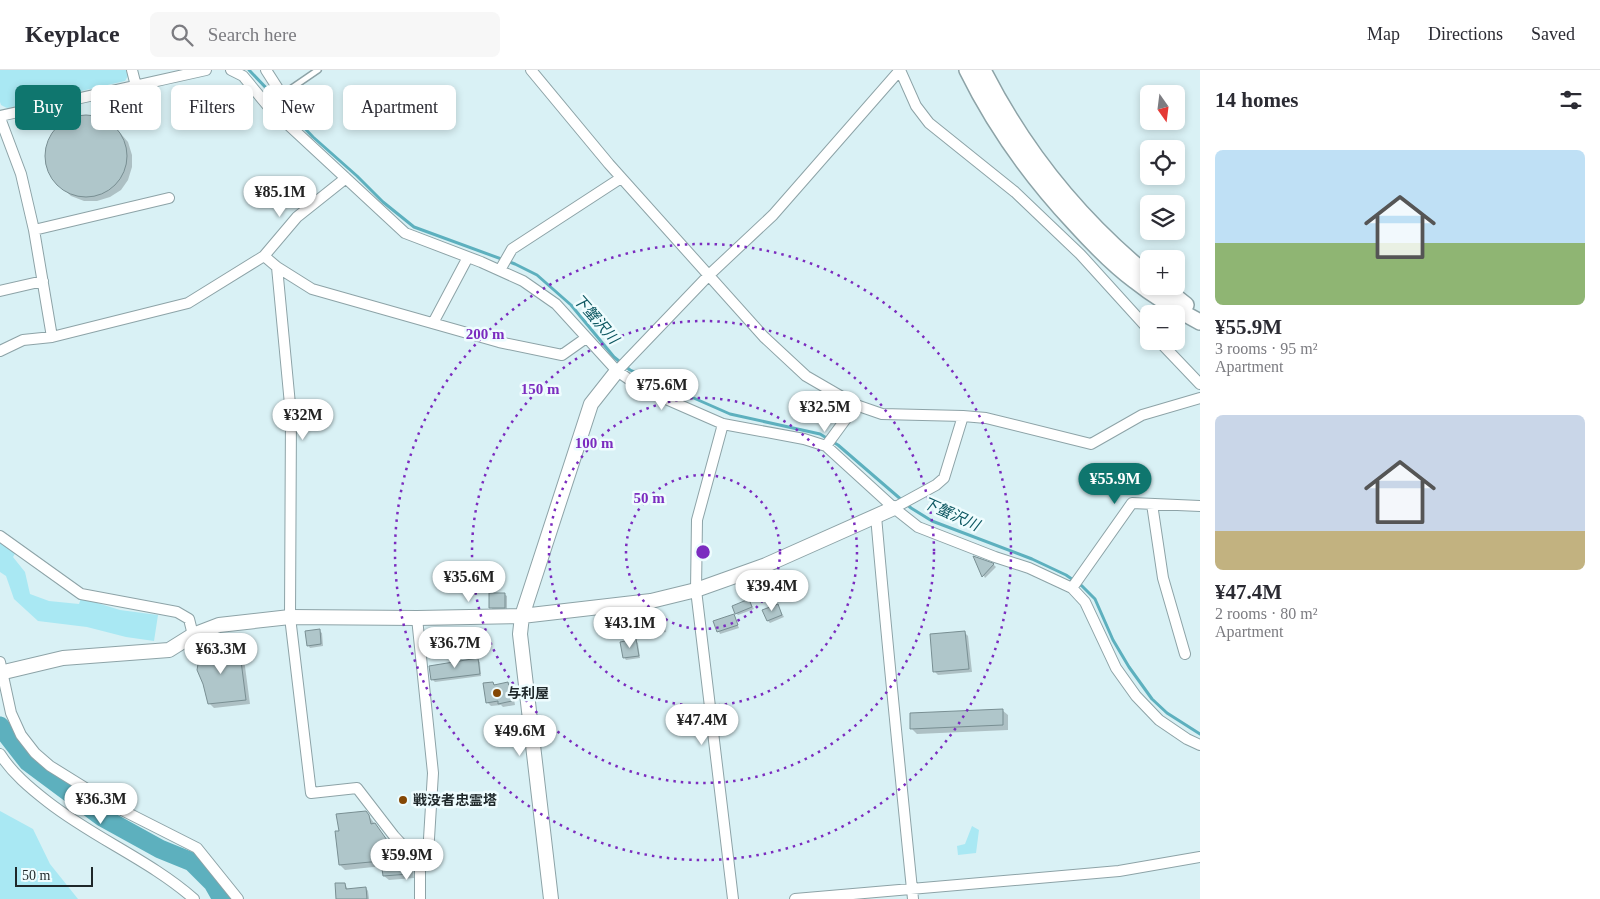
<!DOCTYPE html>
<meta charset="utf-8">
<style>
body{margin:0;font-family:"Times New Roman","Noto Sans JP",serif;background:#f7f7f7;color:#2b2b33;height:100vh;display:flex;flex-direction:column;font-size:19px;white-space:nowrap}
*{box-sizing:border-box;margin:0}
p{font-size:16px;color:#7c7c81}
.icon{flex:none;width:28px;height:28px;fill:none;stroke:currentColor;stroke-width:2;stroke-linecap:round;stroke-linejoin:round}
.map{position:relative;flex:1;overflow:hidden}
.sheet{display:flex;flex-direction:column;background:#fff;width:400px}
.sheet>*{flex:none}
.hud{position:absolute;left:15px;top:15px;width:475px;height:45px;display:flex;gap:10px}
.needle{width:32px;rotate:166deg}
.buttons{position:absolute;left:1140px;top:15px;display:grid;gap:10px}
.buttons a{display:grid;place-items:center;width:45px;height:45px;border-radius:8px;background:#fff;box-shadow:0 2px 8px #0003;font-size:25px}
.scale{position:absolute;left:15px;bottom:12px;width:78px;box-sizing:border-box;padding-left:5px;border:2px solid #1e2729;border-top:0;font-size:14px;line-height:18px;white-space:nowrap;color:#1e2729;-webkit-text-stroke:4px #eefcfe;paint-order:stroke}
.price{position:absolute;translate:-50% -42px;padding:0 11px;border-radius:18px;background:#fff;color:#222;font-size:16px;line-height:32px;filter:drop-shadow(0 1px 2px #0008)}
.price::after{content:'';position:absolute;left:50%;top:30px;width:15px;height:11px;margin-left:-8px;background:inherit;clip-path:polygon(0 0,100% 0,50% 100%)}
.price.current{background:#0f766e;color:#fff}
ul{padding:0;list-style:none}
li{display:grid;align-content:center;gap:10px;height:265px;padding:0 15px}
li span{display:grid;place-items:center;height:155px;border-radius:8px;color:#555}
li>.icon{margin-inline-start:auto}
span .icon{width:90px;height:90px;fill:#fffc;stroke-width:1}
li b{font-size:21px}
h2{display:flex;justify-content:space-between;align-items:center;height:60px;padding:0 15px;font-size:21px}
.tag{padding:0 18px;border-radius:8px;background:#fff;box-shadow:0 2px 8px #0003;font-size:18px;line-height:45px}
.tag.current{background:#0f766e;color:#fff}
header{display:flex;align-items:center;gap:30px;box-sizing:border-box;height:70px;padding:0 25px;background:#fff;border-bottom:1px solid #e1e1e2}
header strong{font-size:24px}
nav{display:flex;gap:28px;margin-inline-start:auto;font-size:18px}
.search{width:350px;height:45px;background:#f7f7f7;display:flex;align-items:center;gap:12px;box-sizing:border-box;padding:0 18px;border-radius:8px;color:#7c7c81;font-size:19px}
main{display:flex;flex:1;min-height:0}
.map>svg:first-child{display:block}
.green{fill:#a9e8f3}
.shadow{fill:#0003}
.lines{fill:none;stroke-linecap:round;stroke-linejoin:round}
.stream{stroke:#5db0be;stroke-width:3}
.river{stroke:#5db0be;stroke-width:19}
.building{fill:#afc6ca;stroke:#798f93}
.lane-casing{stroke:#8da3a7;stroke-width:8}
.street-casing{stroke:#8da3a7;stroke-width:12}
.secondary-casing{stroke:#8da3a7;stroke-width:16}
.primary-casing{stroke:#8da3a7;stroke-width:18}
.lane{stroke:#fff;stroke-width:5}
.street{stroke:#fff;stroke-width:10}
.secondary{stroke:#fff;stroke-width:14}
.primary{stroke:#fff;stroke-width:15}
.ring{fill:none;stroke:#7b2cbf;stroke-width:2.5;stroke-dasharray:2.5 5}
.poi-dot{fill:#844704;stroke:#eefcfe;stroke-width:2}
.labels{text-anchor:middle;stroke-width:5;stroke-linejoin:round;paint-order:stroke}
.poi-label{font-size:14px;font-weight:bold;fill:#1e2729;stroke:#eefcfe;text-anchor:start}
.water-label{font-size:15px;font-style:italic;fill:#0d5761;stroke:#eefcfe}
.centre{fill:#7b2cbf;stroke:#eefcfe;stroke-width:2.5}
.ring-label{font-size:15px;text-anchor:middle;font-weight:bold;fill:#7b2cbf;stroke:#eefcfe;stroke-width:5;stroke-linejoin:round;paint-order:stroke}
</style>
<header>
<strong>Keyplace</strong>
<div class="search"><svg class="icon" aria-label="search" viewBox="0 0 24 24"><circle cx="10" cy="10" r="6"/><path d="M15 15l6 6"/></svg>Search here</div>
<nav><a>Map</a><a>Directions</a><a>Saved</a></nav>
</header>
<main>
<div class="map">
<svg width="1200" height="829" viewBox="0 0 1200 829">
<rect width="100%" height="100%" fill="#d9f1f5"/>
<!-- green -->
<path class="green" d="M0 0H126L128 6 125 11 7 38 1 35 0 32Z
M0 472 16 482 13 487 25 502 30 524 49 531 79 534 81 528 120 540 158 545 154 571 126 567 87 557 38 551 14 529 6 506 0 502Z
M0 741 33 759 50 794 78 829H0Z
M972 756 979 760 976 783 958 785 957 776 965 774Z"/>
<!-- shadow -->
<path class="shadow" d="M78 46H91L103 49 114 56 128 72 132 85V97L128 110 121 120 110 127 97 131H84L71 126 55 111 48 98 46 85 49 72 56 60 66 51Z
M975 488 994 495 996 497 985 508Z
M504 524 507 526V539L493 540 491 537Z
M749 530 754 539 738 545 736 543Z
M777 535 784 547 770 553 768 551Z
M733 545 739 558 720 564 715 552Z
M660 546 663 549 666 562 645 566 642 564Z
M319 561 322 563 323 576 310 578 308 575Z
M964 562 968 566 972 602 938 605 934 601Z
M209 570 221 585 240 584 244 589 250 634 214 638 209 633Z
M636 571 638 573 640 588 626 590 624 587Z
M477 590 480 592 481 606 435 612 432 609Z
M493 613 496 616 508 613 512 617 515 635 503 637 501 635 491 636 487 632Z
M1002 640 1008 645V660L917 664 912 659Z
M516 648 518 650 520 662 503 664 501 661Z
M366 742 391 776 409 794 413 800 414 808 389 810 384 806 383 796 345 800 340 795V762Z
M345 814 348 820 366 818 368 821 369 829H337Z"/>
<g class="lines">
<!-- stream -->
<path class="stream" d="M249 0 313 67 357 106 383 132 414 157 515 194 537 205 571 235 614 287 630 300 730 344 820 364 838 375 911 438 932 451 1032 489 1066 505 1082 516 1095 529 1113 570 1129 597 1152 629 1167 643 1200 664"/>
<!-- river -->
<path class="river" d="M0 656 28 692 102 747 160 779 192 792 213 813 222 829"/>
</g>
<!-- building -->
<path class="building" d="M45 86a41 41 0 1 1 82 0a41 41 0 1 1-82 0Z
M973 486 993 493 994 494 982 507Z
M773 515 776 524 768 527 765 517Z
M489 523H505V538H489Z
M749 529 752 537 735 544 732 536Z
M778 534 782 545 767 551 762 540Z
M734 544 738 555 717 562 713 551Z
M661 545 664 560 641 564 639 549Z
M320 559 321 574 307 576 305 561Z
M965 561 969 599 933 602 930 564Z
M209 568 219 584 240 583 246 630 208 634 203 614 197 600 202 571Z
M636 569 639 586 623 588 620 572Z
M478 588 480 604 431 610 429 596Z
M493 612 494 615 508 612 512 631 498 634V631L486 633 483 613Z
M1003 639V655L910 659V643Z
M517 647 518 660 500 662 499 648Z
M366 741 369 745 371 754 375 753 387 770 405 788 406 794H409V804L383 806 381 791 339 795 335 761H339L336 744Z
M335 813H345L346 819 366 817 367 829H336Z"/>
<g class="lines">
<defs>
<path id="lane" d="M267 35 318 0"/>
<path id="street" d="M132 0 136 16
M231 0 243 6 267 35 405 163 481 192 523 211 556 234 617 301 643 319 723 354 804 369 826 376 894 438 918 457 995 487 1029 498 1072 518 1085 532 1116 598 1136 626 1159 650 1187 669 1200 675
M266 0 282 25
M531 0 609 94 764 267 806 306 856 335 882 344 963 346 986 348 1091 374 1142 345 1200 328
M900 0 916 36 929 53 1015 122 1080 184 1149 260
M0 46 206 0
M0 48 21 104 34 160 52 267
M346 108 297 147 264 186 277 197 312 219 499 272 562 285 586 268
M34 160 169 128
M277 197 291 345 290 547 311 723 357 718 394 766 420 794
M500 200 512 179 621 108
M0 221 43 211
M433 253 468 187
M1159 271 1200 314
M0 281 23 270 52 267 188 233 264 186
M617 301 709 205 773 145 900 0
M723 354 697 450 696 520 733 829
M826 376 856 335
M1152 434 1163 508 1185 584
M894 438 936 415 944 408 963 346
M876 446C887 574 900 701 913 829
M0 466 81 524 177 542 189 549 193 565
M1072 518 1132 433 1200 436
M417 548 433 703 428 785 420 794V829
M0 592 11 643 21 665 35 683 50 696 116 737 197 778 238 829
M0 684C12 703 30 718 48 732 94 768 151 791 194 829
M795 829 1119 801 1200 787"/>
<path id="secondary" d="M0 603 63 588 169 580 193 565 219 555 290 547 417 548 522 546 651 531 696 520 766 495 894 438
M551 829 520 564 522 546 591 334 617 301"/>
<path id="primary" d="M967 0C995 57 1031 107 1074 153 1093 174 1112 194 1135 211 1155 227 1177 240 1200 252
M983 0C1023 79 1080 150 1149 206
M1162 216 1186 235"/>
</defs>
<!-- lane casing -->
<use href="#lane" class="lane-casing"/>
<!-- street casing -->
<use href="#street" class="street-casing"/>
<!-- secondary casing -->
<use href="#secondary" class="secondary-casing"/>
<!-- primary casing -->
<use href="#primary" class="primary-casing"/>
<!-- lane -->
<use href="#lane" class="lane"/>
<!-- street -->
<use href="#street" class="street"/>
<!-- secondary -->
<use href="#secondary" class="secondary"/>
<!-- primary -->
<use href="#primary" class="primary"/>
</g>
<!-- distance rings -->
<g class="ring">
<circle cx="703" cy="482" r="77"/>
<circle cx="703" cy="482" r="154"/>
<circle cx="703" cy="482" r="231"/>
<circle cx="703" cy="482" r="308"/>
</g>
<!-- markers -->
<g class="poi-dot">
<circle cx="497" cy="623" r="5"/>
<circle cx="403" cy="730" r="5"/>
</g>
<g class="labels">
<!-- poi labels -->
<g class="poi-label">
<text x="507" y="628">与利屋</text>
<text x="413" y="735">戦没者忠霊塔</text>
</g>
<!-- water labels -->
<g class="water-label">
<text transform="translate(596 249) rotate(49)" y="5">下蟹沢川</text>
<text transform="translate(951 444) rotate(24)" y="5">下蟹沢川</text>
</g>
</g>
<circle cx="703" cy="482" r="8" class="centre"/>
<g class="ring-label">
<text x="485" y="269">200 m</text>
<text x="540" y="324">150 m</text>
<text x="594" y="378">100 m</text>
<text x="649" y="433">50 m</text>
</g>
</svg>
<div class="buttons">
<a><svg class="needle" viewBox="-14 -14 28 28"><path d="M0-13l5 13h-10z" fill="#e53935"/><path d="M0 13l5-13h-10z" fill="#7c7c81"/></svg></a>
<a><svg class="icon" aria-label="locate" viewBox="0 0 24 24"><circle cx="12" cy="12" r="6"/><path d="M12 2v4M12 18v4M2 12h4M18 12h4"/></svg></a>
<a><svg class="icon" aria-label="layers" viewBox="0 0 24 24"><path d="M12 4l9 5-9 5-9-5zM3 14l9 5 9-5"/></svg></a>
<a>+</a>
<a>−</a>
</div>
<div class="scale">50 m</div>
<b class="price" style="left:280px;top:148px">¥85.1M</b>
<b class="price" style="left:662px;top:341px">¥75.6M</b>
<b class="price" style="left:825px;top:363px">¥32.5M</b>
<b class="price" style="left:303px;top:371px">¥32M</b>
<b class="price current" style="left:1115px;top:435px">¥55.9M</b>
<b class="price" style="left:469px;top:533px">¥35.6M</b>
<b class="price" style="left:772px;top:542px">¥39.4M</b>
<b class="price" style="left:630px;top:579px">¥43.1M</b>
<b class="price" style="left:455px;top:599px">¥36.7M</b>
<b class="price" style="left:221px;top:605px">¥63.3M</b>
<b class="price" style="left:702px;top:676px">¥47.4M</b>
<b class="price" style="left:520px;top:687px">¥49.6M</b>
<b class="price" style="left:101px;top:755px">¥36.3M</b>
<b class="price" style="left:407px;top:811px">¥59.9M</b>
<div class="hud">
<a class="tag current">Buy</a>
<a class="tag">Rent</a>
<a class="tag">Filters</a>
<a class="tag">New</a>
<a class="tag">Apartment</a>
</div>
</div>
<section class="sheet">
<h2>14 homes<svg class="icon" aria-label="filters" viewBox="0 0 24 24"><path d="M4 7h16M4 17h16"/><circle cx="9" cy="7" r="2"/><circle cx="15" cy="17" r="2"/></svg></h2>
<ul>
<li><span style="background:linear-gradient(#bfe0f5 60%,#8fb573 0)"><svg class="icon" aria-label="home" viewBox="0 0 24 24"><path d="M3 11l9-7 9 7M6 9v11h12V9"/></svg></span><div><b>¥55.9M</b><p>3 rooms · 95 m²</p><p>Apartment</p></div></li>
<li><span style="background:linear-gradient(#c9d6e8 75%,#c2b280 0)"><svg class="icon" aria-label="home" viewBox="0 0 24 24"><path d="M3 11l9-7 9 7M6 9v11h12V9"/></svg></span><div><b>¥47.4M</b><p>2 rooms · 80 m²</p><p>Apartment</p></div></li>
</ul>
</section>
</main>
